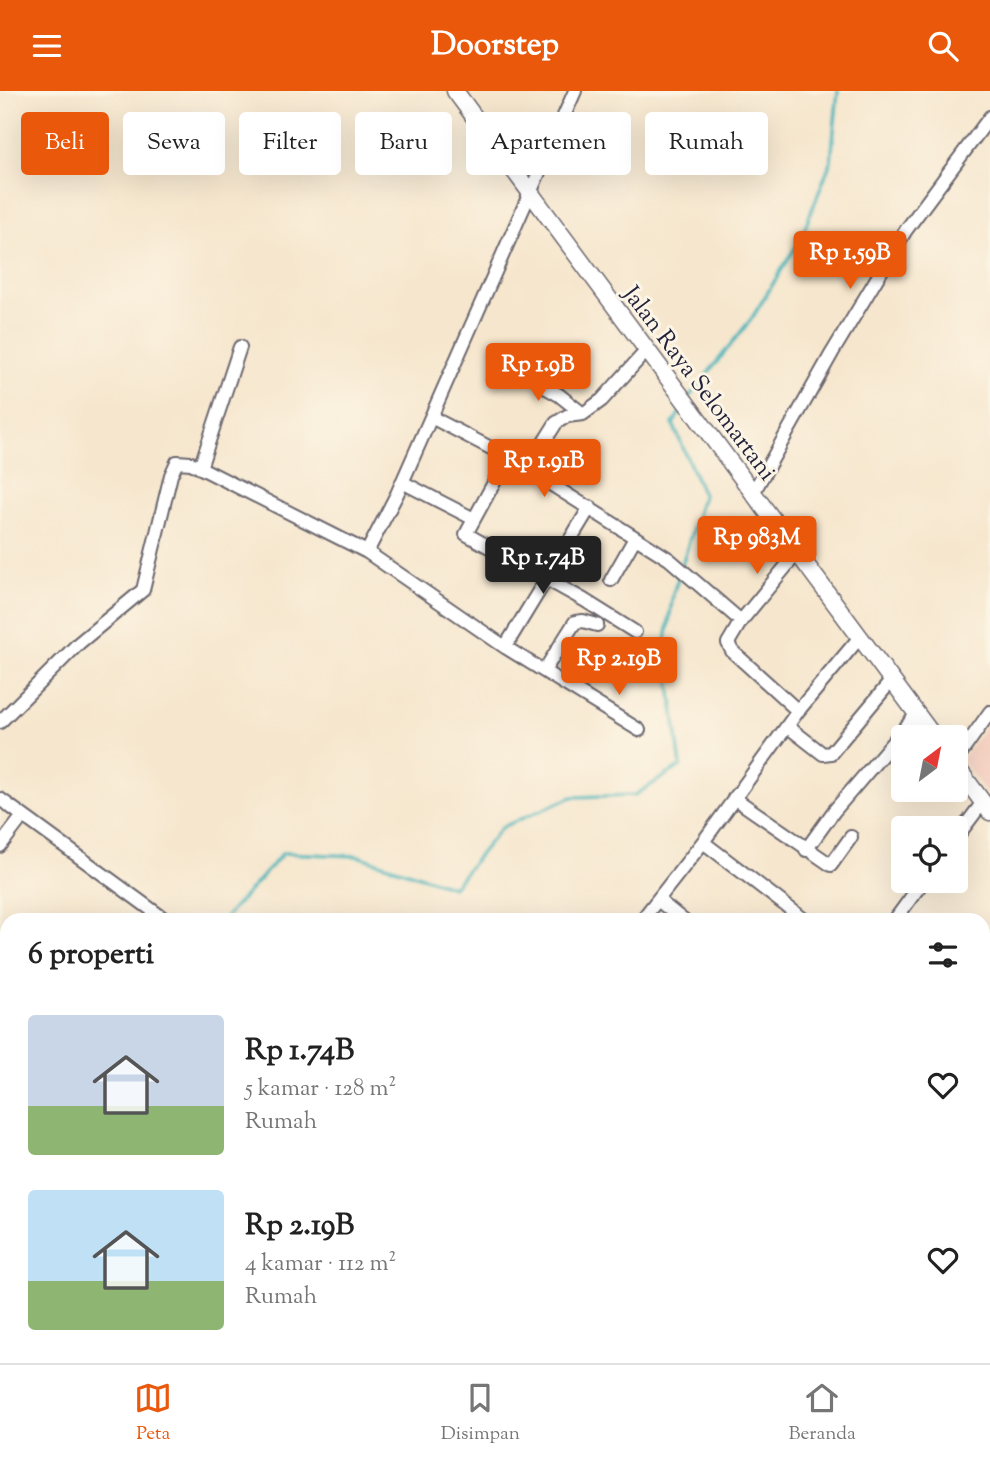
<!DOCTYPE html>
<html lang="id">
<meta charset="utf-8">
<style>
body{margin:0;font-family:"Sorts Mill Goudy",serif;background:#f2f2f2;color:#222;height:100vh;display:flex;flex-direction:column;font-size:26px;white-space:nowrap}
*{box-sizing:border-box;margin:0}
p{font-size:23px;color:#767676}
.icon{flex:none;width:38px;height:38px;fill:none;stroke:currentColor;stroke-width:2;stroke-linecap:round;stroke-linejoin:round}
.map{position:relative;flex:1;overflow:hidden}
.sheet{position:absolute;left:0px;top:822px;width:990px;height:450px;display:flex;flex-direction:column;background:#fff;border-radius:21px 21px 0 0;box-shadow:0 7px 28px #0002}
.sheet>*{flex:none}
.banner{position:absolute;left:21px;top:21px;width:948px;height:63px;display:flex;gap:14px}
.needle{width:46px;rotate:32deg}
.buttons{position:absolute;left:891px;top:634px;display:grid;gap:14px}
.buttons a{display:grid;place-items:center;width:77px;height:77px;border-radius:7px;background:#fff;box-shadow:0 7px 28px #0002;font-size:35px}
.price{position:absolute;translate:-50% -60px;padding:0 16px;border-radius:7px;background:#ea580c;color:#fff;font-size:23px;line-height:46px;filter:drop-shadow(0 2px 4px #0008)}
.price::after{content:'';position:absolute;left:50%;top:42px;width:21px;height:16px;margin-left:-10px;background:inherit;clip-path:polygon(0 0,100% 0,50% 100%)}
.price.selected{background:#222;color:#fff}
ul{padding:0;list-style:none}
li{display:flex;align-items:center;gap:21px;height:175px;padding:0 28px}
li span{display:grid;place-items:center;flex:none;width:196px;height:140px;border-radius:7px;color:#555}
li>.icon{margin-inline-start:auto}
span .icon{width:84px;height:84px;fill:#fffc;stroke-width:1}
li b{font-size:30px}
h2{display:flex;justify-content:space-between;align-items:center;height:84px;padding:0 28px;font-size:30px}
.tag{padding:0 24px;border-radius:7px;background:#fff;box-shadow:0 7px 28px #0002;font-size:24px;line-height:63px}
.tag.selected{background:#ea580c;color:#fff}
header{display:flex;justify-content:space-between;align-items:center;height:91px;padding:0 28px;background:#ea580c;color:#fff;font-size:32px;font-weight:700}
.dock{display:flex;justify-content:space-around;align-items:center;height:98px;border-top:2px solid #e0e0e0;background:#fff;font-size:19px;color:#767676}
.dock a{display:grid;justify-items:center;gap:4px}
.dock .selected{color:#ea580c}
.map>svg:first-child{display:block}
.built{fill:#f6d2c3}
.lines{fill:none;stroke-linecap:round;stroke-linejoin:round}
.stream{stroke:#41b2b9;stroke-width:3.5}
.minor-casing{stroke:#6c676e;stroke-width:16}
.major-casing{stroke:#6c676e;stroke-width:19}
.minor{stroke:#fff;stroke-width:12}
.major{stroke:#fff;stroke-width:16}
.labels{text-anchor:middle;stroke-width:6;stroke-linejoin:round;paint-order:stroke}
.street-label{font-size:24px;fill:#22223b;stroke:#fcf5e5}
</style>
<header><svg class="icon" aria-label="menu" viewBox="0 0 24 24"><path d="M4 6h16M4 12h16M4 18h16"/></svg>Doorstep<svg class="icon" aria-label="search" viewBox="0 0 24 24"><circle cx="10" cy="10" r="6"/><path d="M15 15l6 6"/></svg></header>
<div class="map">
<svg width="990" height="1272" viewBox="0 0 990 1272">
<rect width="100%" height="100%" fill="#fcf5e5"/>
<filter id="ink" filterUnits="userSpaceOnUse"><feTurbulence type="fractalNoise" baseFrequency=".0143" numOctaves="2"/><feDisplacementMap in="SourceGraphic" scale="14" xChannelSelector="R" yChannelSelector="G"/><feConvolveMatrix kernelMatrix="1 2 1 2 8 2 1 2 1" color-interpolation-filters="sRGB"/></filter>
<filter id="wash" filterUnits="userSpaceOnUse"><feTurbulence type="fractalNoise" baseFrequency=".00686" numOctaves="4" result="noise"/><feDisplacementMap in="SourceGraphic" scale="28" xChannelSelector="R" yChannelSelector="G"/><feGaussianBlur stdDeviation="1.57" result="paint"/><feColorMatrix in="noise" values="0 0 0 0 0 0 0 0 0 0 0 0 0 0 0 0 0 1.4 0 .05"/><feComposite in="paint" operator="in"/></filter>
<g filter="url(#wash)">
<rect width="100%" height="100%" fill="#f6e6cd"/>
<!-- built -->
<path class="built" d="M990 629V704L989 705 961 669Z"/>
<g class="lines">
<!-- stream -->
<path class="stream" d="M689 306 752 227 801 147 831 70 838 0
M682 474 703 404 673 333 683 316
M222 830 283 762 358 765 453 796 502 736 572 706 635 704 681 675 665 557 673 503 680 481
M0 1027 7 1028"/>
</g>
</g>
<g filter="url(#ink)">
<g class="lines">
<defs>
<path id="minor" d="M523 267 541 281 545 296 559 304 583 323
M431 326 508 366 669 468 741 530 728 552 732 560 798 620
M508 366 466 443 584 509 635 541
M200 377 240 256
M527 378 556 332 567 325 583 323 602 309 647 259
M402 391 474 428
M753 402 832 262 906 139 990 26
M367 461 505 556 639 639
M611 489 635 447
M741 530 797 462
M505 556 590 416
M544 580 575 531 583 530 597 534
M0 631 79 552 143 499 171 384 177 371 191 372 367 461 397 403 575 0
M787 635 823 663 831 662 892 589
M956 669 990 621
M734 707 831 774 851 746
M0 708 167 830
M956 747 983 711
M703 751 806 830
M0 755 23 725
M806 759 834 720 917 623
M658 809 684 830
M641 830 703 751 798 620 860 546
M894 830 924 789
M984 912 990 901
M984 936 990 940
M984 1181 990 1184
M0 1194 7 1200
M0 1251 7 1256
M21 1265 31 1272
M105 1265 114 1272
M295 1272 300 1265"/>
<path id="major" d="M455 0 934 646
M956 675 990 721
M984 1115 990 1103
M898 1272 902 1265"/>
</defs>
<!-- minor casing -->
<use href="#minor" class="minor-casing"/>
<!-- major casing -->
<use href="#major" class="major-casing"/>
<!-- minor -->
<use href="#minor" class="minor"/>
<!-- major -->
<use href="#major" class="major"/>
</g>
</g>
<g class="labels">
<!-- street labels -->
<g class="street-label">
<text transform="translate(700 292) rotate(53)" y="8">Jalan Raya Selomartani</text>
</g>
</g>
</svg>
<div class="buttons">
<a><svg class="needle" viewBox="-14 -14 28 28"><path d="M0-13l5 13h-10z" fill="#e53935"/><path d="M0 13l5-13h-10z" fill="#767676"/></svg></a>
<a><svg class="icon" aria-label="locate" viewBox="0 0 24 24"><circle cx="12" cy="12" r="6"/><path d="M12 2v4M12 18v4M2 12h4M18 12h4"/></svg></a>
</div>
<b class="price" style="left:850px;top:200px">Rp 1.59B</b>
<b class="price" style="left:538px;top:312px">Rp 1.9B</b>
<b class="price" style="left:544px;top:408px">Rp 1.91B</b>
<b class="price" style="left:757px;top:485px">Rp 983M</b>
<b class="price selected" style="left:543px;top:505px">Rp 1.74B</b>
<b class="price" style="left:619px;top:606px">Rp 2.19B</b>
<div class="banner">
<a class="tag selected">Beli</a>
<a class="tag">Sewa</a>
<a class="tag">Filter</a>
<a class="tag">Baru</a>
<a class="tag">Apartemen</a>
<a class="tag">Rumah</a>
</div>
<section class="sheet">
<h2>6 properti<svg class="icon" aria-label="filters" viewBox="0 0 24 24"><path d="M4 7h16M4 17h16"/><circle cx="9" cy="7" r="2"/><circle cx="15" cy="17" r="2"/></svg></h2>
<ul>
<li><span style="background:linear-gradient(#c9d6e8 65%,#8fb573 0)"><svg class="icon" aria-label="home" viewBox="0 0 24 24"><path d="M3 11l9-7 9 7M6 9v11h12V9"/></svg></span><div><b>Rp 1.74B</b><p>5 kamar · 128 m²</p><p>Rumah</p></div><svg class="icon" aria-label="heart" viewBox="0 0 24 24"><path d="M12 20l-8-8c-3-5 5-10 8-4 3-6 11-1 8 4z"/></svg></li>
<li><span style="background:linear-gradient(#bfe0f5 65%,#8fb573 0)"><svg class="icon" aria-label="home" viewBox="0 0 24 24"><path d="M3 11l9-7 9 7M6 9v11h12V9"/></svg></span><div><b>Rp 2.19B</b><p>4 kamar · 112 m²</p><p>Rumah</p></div><svg class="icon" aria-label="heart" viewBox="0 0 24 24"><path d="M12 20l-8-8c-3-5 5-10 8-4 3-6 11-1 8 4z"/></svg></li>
</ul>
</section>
</div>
<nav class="dock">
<a class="selected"><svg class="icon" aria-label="map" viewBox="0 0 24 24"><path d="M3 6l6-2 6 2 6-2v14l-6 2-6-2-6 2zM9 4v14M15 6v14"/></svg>Peta</a>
<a><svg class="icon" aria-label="saved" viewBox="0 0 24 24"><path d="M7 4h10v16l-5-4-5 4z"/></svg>Disimpan</a>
<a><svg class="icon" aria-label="home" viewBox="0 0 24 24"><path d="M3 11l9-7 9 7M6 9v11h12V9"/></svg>Beranda</a>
</nav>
